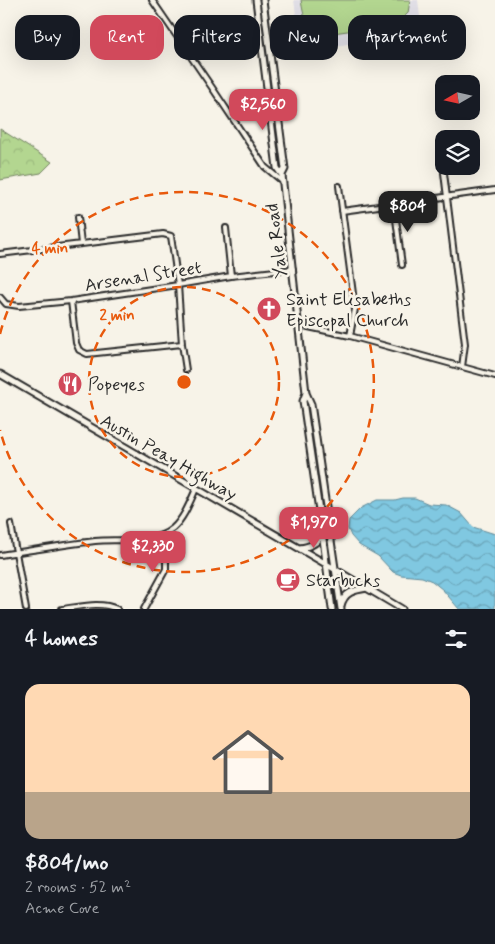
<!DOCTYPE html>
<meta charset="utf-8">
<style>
body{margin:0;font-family:Mynerve,sans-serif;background:#20242c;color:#f1f3f6;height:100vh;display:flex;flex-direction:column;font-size:19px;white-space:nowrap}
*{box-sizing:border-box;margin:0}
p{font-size:16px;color:#9ea1a6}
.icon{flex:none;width:28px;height:28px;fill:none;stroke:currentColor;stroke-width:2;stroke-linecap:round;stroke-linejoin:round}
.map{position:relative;height:609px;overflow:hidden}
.panel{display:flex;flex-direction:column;background:#171b24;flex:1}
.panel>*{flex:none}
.hud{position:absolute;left:15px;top:15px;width:465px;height:45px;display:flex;gap:10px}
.needle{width:32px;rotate:261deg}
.buttons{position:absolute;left:435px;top:75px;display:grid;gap:10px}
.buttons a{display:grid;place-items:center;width:45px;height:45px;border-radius:10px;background:#171b24;box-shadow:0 5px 20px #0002;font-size:25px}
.price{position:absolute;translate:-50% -42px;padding:0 11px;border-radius:10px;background:#d1495b;color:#fff;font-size:16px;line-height:32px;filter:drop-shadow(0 1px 2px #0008)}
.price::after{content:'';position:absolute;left:50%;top:30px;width:15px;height:11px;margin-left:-8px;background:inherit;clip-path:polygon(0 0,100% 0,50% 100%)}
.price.on{background:#222;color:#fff}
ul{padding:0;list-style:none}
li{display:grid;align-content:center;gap:10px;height:265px;padding:0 25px}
li span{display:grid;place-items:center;height:155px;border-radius:15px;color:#555}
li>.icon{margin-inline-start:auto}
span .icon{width:90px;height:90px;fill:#fffc;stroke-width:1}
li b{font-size:21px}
h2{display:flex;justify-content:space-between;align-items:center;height:60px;padding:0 25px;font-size:21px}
.pill{padding:0 18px;border-radius:15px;background:#171b24;box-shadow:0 5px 20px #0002;font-size:18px;line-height:45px}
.pill.on{background:#d1495b;color:#fff}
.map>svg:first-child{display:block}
.built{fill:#e1dfe6}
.forest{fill:url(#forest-crowns);stroke:#6f805e}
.pitch{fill:#b3d690;stroke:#6f805e}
.water{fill:url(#water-waves);stroke:#5e8998}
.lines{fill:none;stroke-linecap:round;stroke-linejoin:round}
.minor-casing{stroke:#2b2b2b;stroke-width:8}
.major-casing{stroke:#2b2b2b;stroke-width:9}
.minor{stroke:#f7f3e8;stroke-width:4}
.major{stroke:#f7f3e8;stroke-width:5}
.ring{fill:none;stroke:#e8590c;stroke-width:2.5;stroke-dasharray:9 6}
.labels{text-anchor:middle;stroke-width:5;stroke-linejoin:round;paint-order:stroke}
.street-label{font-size:18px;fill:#2b2b2b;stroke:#f7f3e8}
.poi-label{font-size:18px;fill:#2b2b2b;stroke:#f7f3e8;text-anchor:start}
.centre{fill:#e8590c;stroke:#f7f3e8;stroke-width:2.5}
.ring-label{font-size:15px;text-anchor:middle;font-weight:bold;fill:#e8590c;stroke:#f7f3e8;stroke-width:5;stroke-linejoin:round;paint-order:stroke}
</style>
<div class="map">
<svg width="495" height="609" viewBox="0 0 495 609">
<defs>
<pattern id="forest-crowns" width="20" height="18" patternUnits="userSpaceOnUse" patternTransform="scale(1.25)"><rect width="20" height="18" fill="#b3d690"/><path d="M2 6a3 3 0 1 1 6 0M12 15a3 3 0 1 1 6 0" fill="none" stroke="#9ab87c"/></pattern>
<pattern id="water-waves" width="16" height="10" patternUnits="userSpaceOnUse" patternTransform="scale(1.25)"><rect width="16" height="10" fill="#80c8e1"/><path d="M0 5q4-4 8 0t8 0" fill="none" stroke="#69a3b7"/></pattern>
</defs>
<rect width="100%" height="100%" fill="#f7f3e8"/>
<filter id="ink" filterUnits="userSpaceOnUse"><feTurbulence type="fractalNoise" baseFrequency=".02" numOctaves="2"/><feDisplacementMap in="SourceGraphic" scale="10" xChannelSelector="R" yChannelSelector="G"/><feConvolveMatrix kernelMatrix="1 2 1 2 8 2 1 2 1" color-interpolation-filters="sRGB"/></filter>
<g filter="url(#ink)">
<!-- built -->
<path class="built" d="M294 0H418L422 33 301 51Z"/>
<!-- forest -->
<path class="forest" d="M0 129 52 162 41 173 0 180Z"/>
<!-- pitch -->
<path class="pitch" d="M301 0H410L408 13 397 24 319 35C305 23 304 18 301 0Z"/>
<!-- water -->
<path class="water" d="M403 498H415L429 504 446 505 461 513 473 527 495 534V609H459L443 590 432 581 422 577 401 575 393 572 378 556 359 545 351 536 348 529 349 520 361 508 377 500H395Z"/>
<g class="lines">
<defs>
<path id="minor" d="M152 0 213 89 265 167 283 182
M444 173 465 344 462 367
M339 186 355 309 350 336
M394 204 402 265
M342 211 495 190
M78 217 81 244
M226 228 231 276
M0 254 163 234 171 236 178 285 182 344 186 370
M0 297 6 304 19 306 71 301 178 285 231 276 293 269
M71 301 76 343 79 350 87 354 182 344
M299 325 350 336 495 376
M11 524 26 609
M0 555C32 550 63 545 95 541 120 538 152 546 173 528 184 518 190 502 196 489
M62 609C80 607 100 601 117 609
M144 609 166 569V551L160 536"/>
<path id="major" d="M256 0 277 168 282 175 306 393 311 404 341 609
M263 0 285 169 282 175
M0 374 326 564 402 609
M306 393 303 401 322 531 332 609
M299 548C309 547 319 543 322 533
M341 606C344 592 354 590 367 588"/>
</defs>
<!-- minor casing -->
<use href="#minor" class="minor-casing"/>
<!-- major casing -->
<use href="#major" class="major-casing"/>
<!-- minor -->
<use href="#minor" class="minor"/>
<!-- major -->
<use href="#major" class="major"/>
</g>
</g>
<!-- distance rings -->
<g class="ring">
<circle cx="184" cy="382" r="95"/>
<path d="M0 334A190 190 0 1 1 0 430"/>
</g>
<!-- icons -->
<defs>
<symbol id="church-disc" viewBox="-11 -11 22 22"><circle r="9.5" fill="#d1495b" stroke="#f7f3e8"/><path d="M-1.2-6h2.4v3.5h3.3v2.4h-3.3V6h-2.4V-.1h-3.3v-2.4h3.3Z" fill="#fff"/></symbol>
<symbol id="restaurant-disc" viewBox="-11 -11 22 22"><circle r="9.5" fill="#d1495b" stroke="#f7f3e8"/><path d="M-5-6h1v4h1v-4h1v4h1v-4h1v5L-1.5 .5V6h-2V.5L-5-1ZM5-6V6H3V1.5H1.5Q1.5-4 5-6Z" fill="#fff"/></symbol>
<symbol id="cafe-disc" viewBox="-11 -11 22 22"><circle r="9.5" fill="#d1495b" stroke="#f7f3e8"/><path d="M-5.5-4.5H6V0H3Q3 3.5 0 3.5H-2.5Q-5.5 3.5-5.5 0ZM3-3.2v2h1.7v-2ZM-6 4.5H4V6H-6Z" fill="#fff"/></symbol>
</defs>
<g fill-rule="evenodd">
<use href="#church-disc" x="255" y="295" width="28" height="28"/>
<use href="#restaurant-disc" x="56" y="370" width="28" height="28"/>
<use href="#cafe-disc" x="274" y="566" width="28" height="28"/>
</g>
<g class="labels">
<!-- street labels -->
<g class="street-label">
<text transform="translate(276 241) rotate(-97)" y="6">Yale Road</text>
<text transform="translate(143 276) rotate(-9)" y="6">Arsenal Street</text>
<text transform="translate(169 457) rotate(30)" y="6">Austin Peay Highway</text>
</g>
<!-- poi labels -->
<g class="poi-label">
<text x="286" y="305">Saint Elisabeths<tspan x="286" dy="21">Episcopal Church</tspan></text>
<text x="88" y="390">Popeyes</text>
<text x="306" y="586">Starbucks</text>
</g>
</g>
<circle cx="184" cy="382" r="8" class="centre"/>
<g class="ring-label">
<text x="50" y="253">4 min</text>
<text x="117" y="320">2 min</text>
</g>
</svg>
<div class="buttons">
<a><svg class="needle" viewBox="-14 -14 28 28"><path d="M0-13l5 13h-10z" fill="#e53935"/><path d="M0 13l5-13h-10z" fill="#9ea1a6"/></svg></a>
<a><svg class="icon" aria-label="layers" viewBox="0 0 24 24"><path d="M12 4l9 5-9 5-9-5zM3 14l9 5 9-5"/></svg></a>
</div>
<b class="price" style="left:263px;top:131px">$2,560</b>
<b class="price on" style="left:408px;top:233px">$804</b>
<b class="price" style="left:314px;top:549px">$1,970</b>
<b class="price" style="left:153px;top:573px">$2,330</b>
<div class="hud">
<a class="pill">Buy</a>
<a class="pill on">Rent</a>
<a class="pill">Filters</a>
<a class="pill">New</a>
<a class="pill">Apartment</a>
</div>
</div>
<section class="panel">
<h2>4 homes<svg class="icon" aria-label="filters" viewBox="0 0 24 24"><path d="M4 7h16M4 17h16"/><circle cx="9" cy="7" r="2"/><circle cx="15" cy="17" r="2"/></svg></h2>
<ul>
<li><span style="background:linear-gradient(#ffd9b3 70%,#b9a48a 0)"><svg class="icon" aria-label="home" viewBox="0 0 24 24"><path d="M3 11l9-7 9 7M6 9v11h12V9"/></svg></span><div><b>$804/mo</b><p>2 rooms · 52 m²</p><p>Acme Cove</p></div></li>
</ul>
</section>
